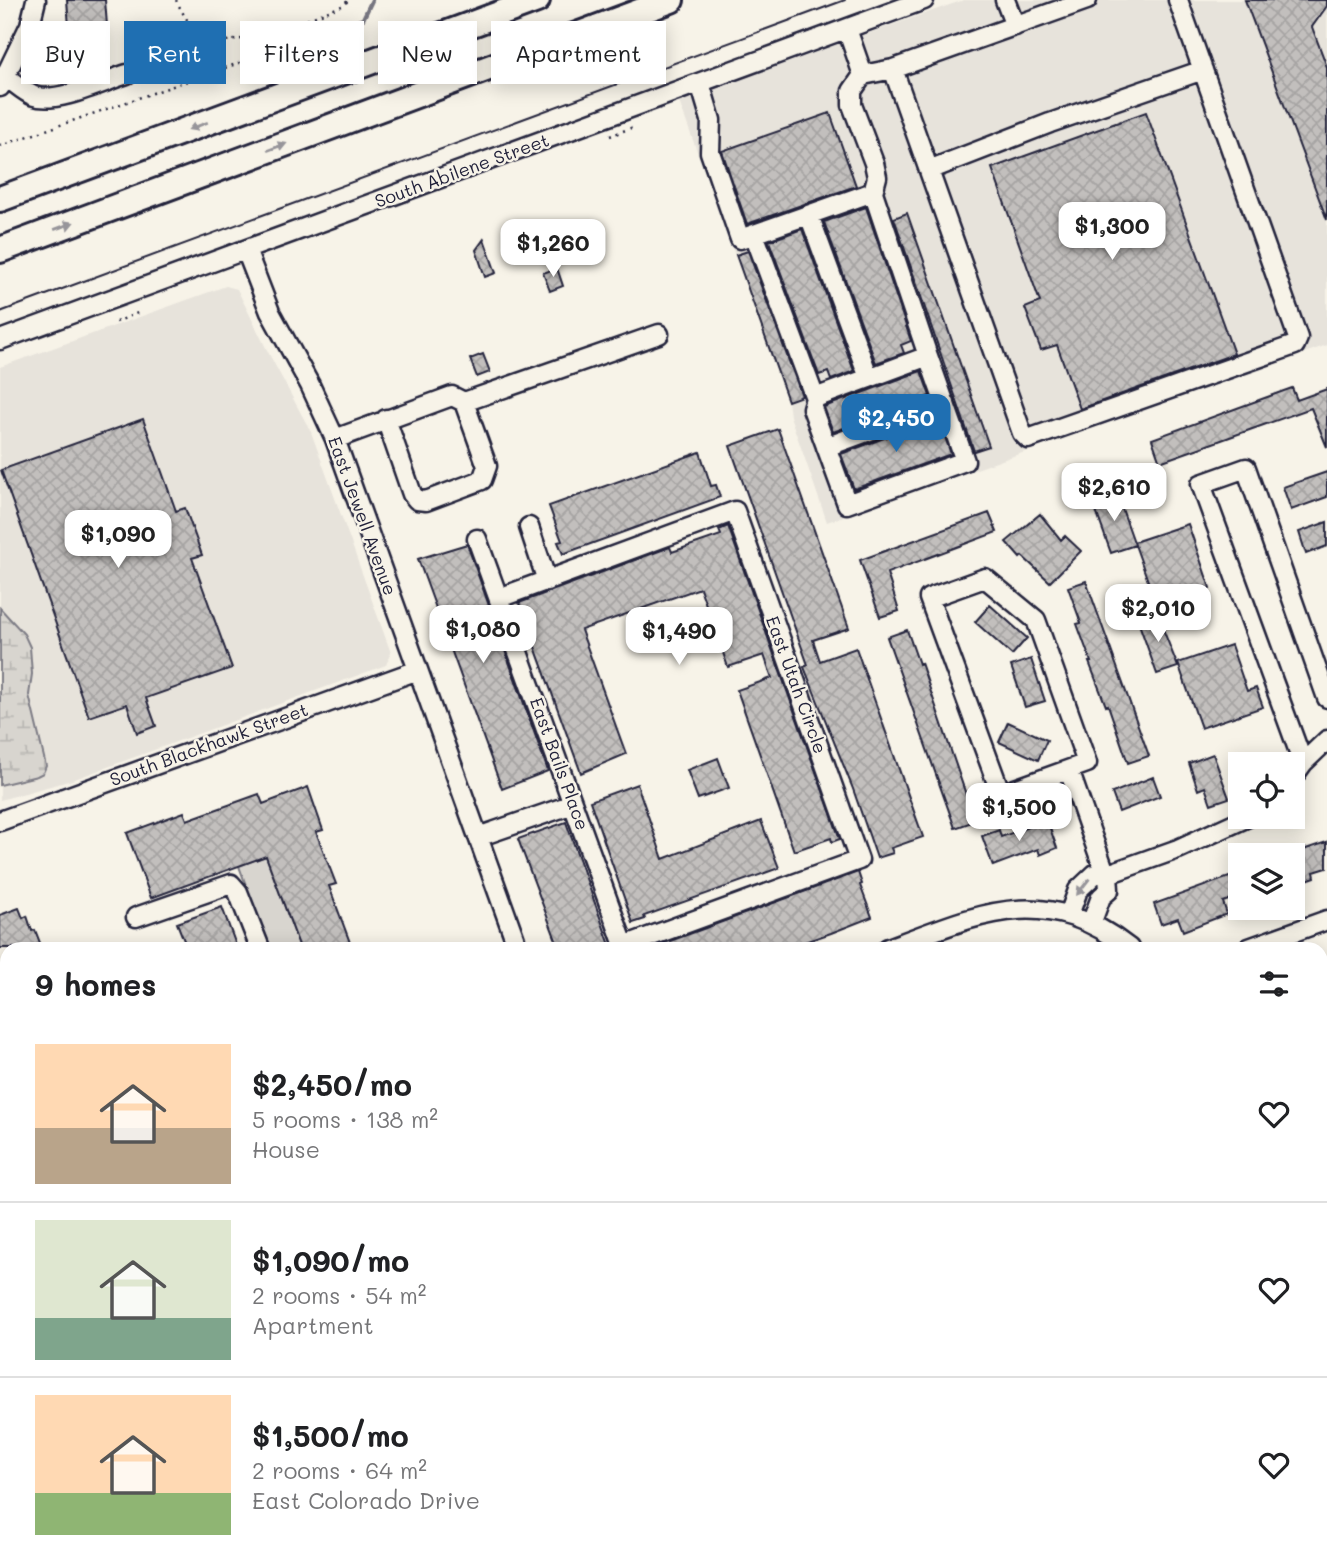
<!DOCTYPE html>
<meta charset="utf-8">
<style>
body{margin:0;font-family:Mali,sans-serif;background:#f2f2f2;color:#202124;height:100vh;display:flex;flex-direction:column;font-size:26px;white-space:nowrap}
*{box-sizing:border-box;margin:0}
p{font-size:23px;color:#757577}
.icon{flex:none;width:38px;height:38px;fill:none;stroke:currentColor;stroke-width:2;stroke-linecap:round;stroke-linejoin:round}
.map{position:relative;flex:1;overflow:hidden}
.panel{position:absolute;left:0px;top:942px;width:1328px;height:625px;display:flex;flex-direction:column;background:#fff;border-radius:21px 21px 0 0;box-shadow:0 4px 18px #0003}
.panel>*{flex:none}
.banner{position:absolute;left:21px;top:21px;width:700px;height:63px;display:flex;gap:14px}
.controls{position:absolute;left:1228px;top:752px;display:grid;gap:14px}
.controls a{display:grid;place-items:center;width:77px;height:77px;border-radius:0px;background:#fff;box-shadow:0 4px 18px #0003;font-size:35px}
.price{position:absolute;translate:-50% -60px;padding:0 16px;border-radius:14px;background:#fff;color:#222;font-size:23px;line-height:46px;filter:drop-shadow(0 2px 4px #0008)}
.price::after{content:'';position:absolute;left:50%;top:42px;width:21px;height:16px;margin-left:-10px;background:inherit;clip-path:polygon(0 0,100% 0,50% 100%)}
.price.selected{background:#1f6fb2;color:#fff}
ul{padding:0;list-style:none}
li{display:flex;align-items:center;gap:21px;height:175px;padding:0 35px}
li+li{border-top:2px solid #e0e0e0}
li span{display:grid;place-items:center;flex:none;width:196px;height:140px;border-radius:0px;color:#555}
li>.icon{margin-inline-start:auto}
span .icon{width:84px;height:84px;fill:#fffc;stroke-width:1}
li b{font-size:30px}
h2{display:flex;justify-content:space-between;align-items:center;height:84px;padding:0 35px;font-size:30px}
.chip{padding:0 24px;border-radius:0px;background:#fff;box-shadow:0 4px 18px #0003;font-size:24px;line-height:63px}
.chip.selected{background:#1f6fb2;color:#fff}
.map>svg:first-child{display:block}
.built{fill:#e7e3db}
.green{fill:#d8d5cf;stroke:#7d7c85;stroke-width:2}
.wetland{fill:url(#wetland-marsh);stroke:#7d7c85;stroke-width:2}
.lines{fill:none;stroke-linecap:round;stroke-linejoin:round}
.stream{stroke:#76747f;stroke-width:4.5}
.building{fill:url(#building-cross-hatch);stroke:#22223b;stroke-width:2}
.minor-casing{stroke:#22223b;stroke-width:23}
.highway-casing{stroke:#22223b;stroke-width:30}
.path{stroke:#22223b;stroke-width:2.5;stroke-dasharray:2 5;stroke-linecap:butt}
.minor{stroke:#f7f3e8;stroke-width:18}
.highway{stroke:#f7f3e8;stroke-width:24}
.tram{stroke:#22223b;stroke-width:2}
.oneway{fill:#97959a}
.labels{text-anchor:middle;stroke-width:5;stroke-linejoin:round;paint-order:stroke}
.street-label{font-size:18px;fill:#22223b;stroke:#f7f3e8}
</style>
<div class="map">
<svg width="1327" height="1565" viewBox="0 0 1327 1565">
<defs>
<pattern id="wetland-marsh" width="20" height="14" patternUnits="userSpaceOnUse" patternTransform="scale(1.75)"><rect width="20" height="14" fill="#d8d5cf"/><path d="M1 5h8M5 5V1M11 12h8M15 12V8" fill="none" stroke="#b9b7b3"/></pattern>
<pattern id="building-cross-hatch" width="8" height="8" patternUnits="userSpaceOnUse" patternTransform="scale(1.75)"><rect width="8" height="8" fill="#c2bfbd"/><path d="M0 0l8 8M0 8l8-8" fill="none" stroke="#a6a4a3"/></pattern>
</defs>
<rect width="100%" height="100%" fill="#f7f3e8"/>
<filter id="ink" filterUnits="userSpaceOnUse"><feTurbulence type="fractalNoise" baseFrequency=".0143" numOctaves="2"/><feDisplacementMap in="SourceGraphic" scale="14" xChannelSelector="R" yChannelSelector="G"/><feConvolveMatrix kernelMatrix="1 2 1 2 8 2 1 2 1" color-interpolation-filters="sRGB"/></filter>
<g filter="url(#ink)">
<!-- built -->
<path class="built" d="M964 0H1327V345L827 522 790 416 788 401 678 99Z
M226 286 237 289 268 352 311 432 391 653 386 665 72 780 0 800V785L37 776 44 754 29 695 32 674 30 647 24 634 0 608V367Z
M174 1559H353L355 1565H176Z"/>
<!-- green -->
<path class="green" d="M266 856 300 948H269L239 866Z"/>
<!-- wetland -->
<path class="wetland" d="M0 608 24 634 30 647 32 674 29 695 46 766 43 773 37 776 0 785Z"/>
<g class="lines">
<!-- stream -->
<path class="stream" d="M293 45 363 19 372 0"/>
</g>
<!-- building -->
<path class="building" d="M67 0H105L109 51H106L107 60 74 62 73 54H71Z
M1245 0H1327V6L1312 27 1327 67V220Z
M1146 112 1234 354 1080 409 1057 345 1041 350 1025 308 1040 302 992 168Z
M830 113 856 186 747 224 722 151Z
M866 207 911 341 901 345 904 353 876 363 824 222Z
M907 213 989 446 974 451 894 218Z
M802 229 854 371 831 380 828 372 819 375 769 241Z
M484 239 496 273 485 277 476 250Z
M748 251 802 396 788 401 736 255Z
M557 268 563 286 550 291 543 273Z
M483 354 490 372 477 377 470 359Z
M921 371 930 396 833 432 824 407Z
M1292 388 1297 400 1327 389V447L1311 408 1160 462 1152 439Z
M938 418 951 454 854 489 841 454Z
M143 419 176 511 185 508 202 555 192 558 232 668 146 698 156 726 137 733 127 704 89 717 1 470Z
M778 429 849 628 813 640 820 661 856 648 923 837 891 848 893 853 877 858 853 789 804 667 808 665 730 446Z
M700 452 711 486 716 485 720 497 563 554 558 542 562 541 549 506Z
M1327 472V497L1291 510 1283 487Z
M1116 492 1135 545 1111 553 1092 500Z
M989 513 997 532 887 573 899 611 880 617 860 560Z
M1040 514 1061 540 1065 536 1081 551 1050 582 1022 556 1020 558 1006 542Z
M1327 522V546L1306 554 1299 532Z
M1188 524 1210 588 1193 594 1194 597 1158 609 1134 542Z
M728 526 840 839 832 842 831 838 794 851 737 690 772 678 764 655 728 667 700 588 581 630 626 754 581 773 519 603 670 547 672 552 721 535 719 530Z
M467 544 548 771 502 789 418 559Z
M1086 581 1149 756 1128 763 1108 705 1106 706 1089 662H1091L1077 624 1081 623 1068 587Z
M990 605 1027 638 1012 655 975 622Z
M1157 614 1178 667 1157 674 1138 621Z
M907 630 919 664 921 663 975 821 955 828 887 637Z
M1231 645 1247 691 1256 688 1263 707 1201 728 1178 663Z
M1031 659 1045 701 1025 707 1011 666Z
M1008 722 1047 740 1038 760 999 742Z
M1213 754 1229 798 1211 804 1205 787 1198 790 1189 763Z
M718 758 729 788 698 799 687 770Z
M1153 777 1160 796 1119 812 1112 793Z
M637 784 663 859 761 821 779 868 644 916 645 919 633 923 590 801Z
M308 787 323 830 316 832 336 884 329 886 352 948H300L266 856 151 898 127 833 184 812 187 820 259 794 263 804Z
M1047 820 1057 848 1040 855 1038 849 993 866 982 836 999 830 1001 837Z
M566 822 582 867 611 948H559L518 839Z
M1327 842V868L1314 872 1315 877 1301 882 1291 854Z
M858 872 862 884 860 885 872 917 831 933 787 948H651Z
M1232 876 1240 896 1223 902 1227 914 1183 931 1178 918 1161 924 1154 904Z
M222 907 237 948H187L177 923Z
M19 908 23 918 27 916 32 931 35 930 42 948H0V915Z"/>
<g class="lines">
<defs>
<path id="minor" d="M1005 0 1015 26
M893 69 1022 433 1028 439 1295 345 1298 338 1178 0
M863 75 893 69 1087 0
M6 77C15 83 24 92 34 96 57 104 105 81 127 74
M700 83 711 120 710 152 740 239 873 192 877 177 874 163 852 105V91L863 75 847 29
M0 87 30 25 36 0
M929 170 1050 123 1203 70
M809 215 869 378
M754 234 815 398 928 356 873 192
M246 250 270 312 310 385 335 439 518 948
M0 340 924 0
M815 398 812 408 847 504 965 461 928 356
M386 419 412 494 417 500 426 501 482 480 487 466 464 402
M335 439 452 396 464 402 659 334
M826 447 945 403
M529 527 547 581
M477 539 625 948
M985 578 1036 620 1087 763 1001 794 929 598Z
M499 598 735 511 859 860 624 946
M1303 763 1201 484 1246 468 1327 698
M1069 770 1103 867 1108 874 1109 890 1101 897 1091 924
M1293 777 1303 763 1327 740
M0 821 418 670
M478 837 573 804
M1069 915 1078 890 1095 874H1108L1178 849 1248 817
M136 917 231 884 238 892 260 948
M888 948C978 915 1043 881 1129 948
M1249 948 1327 920
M1321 1110 1327 1108
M0 1224 7 1228
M1321 1297 1327 1295
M1321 1419 1327 1435
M160 1559 162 1565
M737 1559 739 1565
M916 1559 918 1565
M962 1559 964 1565
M1190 1559 1192 1565
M785 1565 800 1559"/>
<path id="highway" d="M0 199 537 0
M0 250 671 0"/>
</defs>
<!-- minor casing -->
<use href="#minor" class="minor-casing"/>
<!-- highway casing -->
<use href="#highway" class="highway-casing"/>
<!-- path -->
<path class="path" d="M176 0C183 14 192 31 206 38 234 51 312 17 342 6L349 0
M137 61 191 44 199 33
M610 136 636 126
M0 146 242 62 250 58 253 51 248 38
M116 322 140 312"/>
<!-- minor -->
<use href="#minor" class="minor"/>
<!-- highway -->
<use href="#highway" class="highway"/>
<!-- tram -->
<path class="tram" d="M0 312 845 0"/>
</g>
<!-- one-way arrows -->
<defs><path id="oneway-solid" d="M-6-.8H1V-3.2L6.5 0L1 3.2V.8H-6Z" transform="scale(1.75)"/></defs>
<g class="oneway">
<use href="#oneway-solid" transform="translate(198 126) rotate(159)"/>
<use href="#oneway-solid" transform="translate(277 147) rotate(-20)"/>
<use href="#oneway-solid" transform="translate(64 226) rotate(-20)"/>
<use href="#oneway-solid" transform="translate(1083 887) rotate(128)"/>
</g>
</g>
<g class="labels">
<!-- street labels -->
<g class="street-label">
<text transform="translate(462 171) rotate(-20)" y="6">South Abilene Street</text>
<text transform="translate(362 516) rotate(70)" y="6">East Jewell Avenue</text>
<text transform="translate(796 685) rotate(70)" y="6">East Utah Circle</text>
<text transform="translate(209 745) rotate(-20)" y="6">South Blackhawk Street</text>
<text transform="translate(559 764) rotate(70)" y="6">East Bails Place</text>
</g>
</g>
</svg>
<div class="controls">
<a><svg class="icon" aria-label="locate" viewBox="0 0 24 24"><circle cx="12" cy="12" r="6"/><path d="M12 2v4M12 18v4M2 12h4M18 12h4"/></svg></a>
<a><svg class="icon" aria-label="layers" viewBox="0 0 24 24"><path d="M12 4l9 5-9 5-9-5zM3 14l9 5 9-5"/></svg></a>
</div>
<b class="price" style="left:1112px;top:262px">$1,300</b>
<b class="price" style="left:553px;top:279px">$1,260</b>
<b class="price selected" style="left:896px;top:454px">$2,450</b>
<b class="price" style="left:1114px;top:523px">$2,610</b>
<b class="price" style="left:118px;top:570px">$1,090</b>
<b class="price" style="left:1158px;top:644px">$2,010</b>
<b class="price" style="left:483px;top:665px">$1,080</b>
<b class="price" style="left:679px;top:667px">$1,490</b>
<b class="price" style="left:1019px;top:843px">$1,500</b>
<div class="banner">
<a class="chip">Buy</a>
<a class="chip selected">Rent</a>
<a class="chip">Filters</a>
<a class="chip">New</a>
<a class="chip">Apartment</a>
</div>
<section class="panel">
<h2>9 homes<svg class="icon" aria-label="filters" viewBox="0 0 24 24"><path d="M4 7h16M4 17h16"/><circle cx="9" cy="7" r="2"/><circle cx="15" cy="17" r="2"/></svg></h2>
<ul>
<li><span style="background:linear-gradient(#ffd9b3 60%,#b9a48a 0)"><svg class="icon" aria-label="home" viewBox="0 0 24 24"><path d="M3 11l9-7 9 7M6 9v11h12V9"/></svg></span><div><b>$2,450/mo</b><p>5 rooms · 138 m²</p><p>House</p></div><svg class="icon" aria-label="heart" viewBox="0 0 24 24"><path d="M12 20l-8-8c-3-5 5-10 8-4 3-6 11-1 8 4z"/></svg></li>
<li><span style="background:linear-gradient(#dfe7d0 70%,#7fa58c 0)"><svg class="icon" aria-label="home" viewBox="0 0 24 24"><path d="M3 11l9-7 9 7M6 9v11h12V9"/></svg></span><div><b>$1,090/mo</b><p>2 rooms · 54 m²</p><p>Apartment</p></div><svg class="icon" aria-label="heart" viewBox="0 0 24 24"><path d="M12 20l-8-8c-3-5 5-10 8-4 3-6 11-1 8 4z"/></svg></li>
<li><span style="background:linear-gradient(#ffd9b3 70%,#8fb573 0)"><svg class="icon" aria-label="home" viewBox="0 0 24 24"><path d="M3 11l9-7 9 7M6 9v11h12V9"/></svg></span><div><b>$1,500/mo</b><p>2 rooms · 64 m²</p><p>East Colorado Drive</p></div><svg class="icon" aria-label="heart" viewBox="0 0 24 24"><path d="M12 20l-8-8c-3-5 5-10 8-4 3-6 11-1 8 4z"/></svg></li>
</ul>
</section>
</div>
